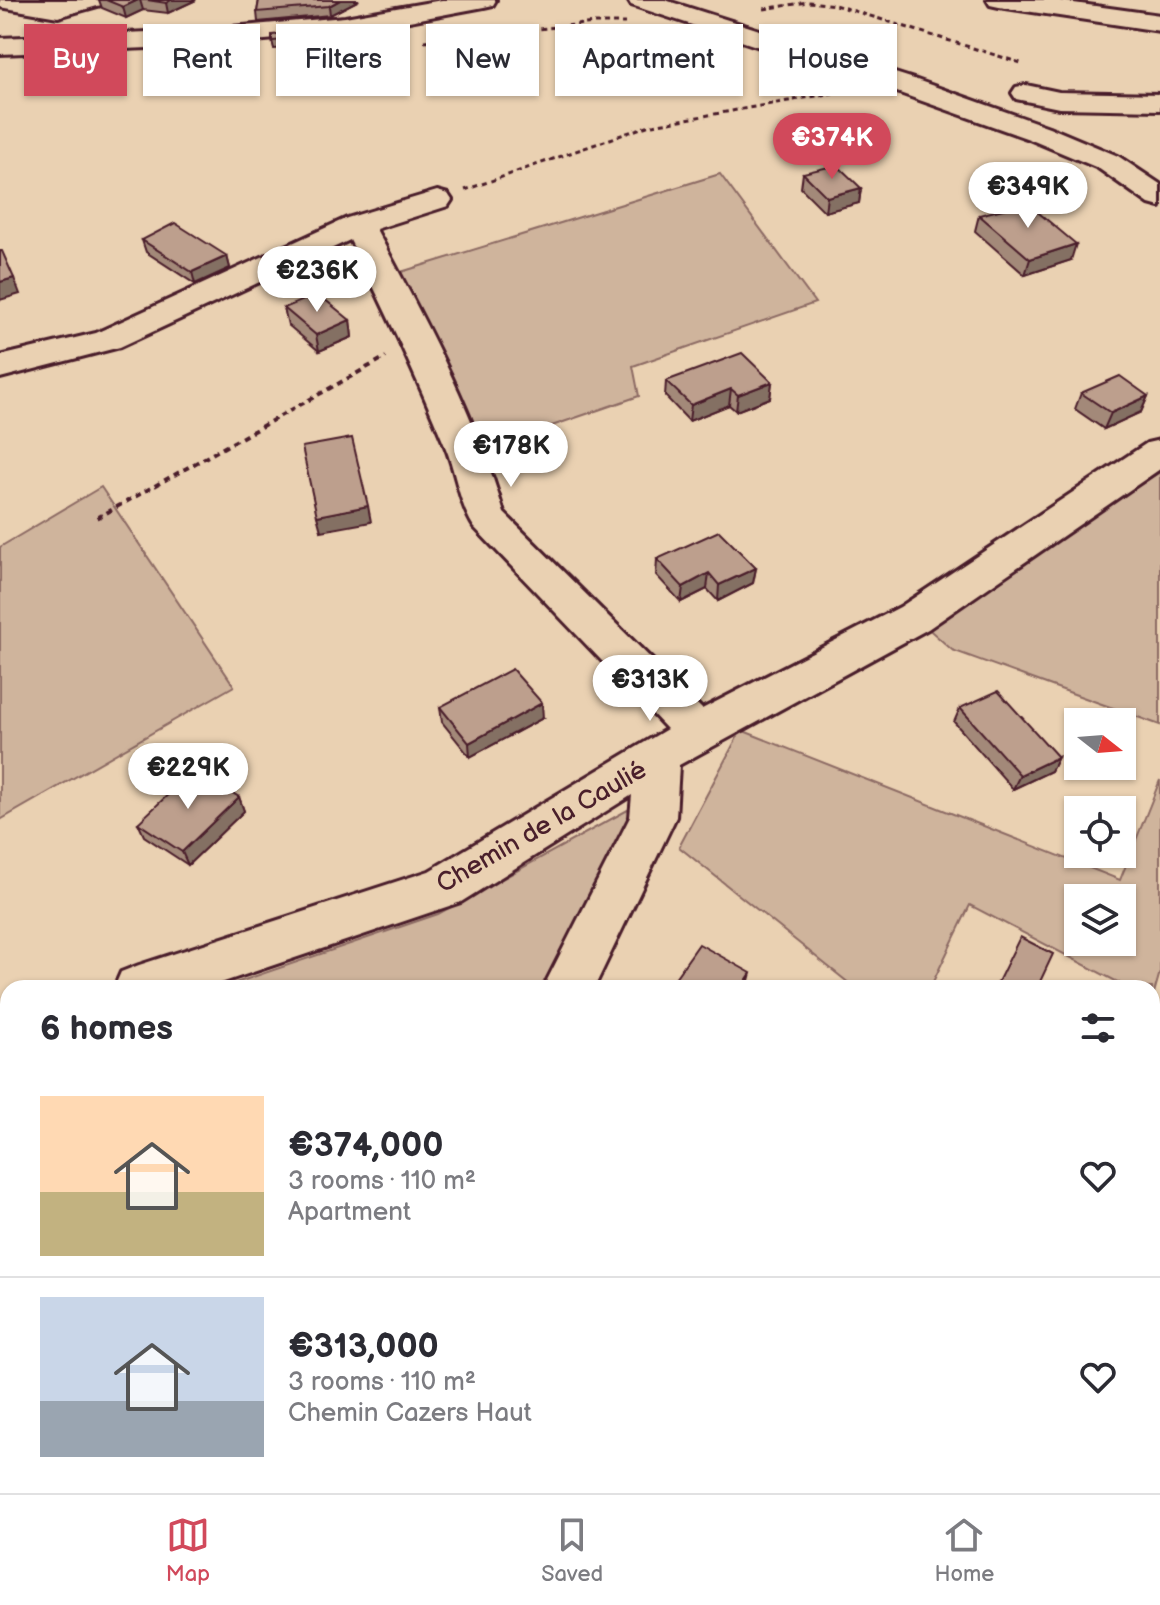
<!DOCTYPE html>
<meta charset="utf-8">
<style>
body{margin:0;font-family:"Balsamiq Sans",sans-serif;background:#f2f2f3;color:#2b2b33;height:100vh;display:flex;flex-direction:column;font-size:30px;white-space:nowrap}
*{box-sizing:border-box;margin:0}
p{font-size:26px;color:#7c7c81}
.icon{flex:none;width:44px;height:44px;fill:none;stroke:currentColor;stroke-width:2;stroke-linecap:round;stroke-linejoin:round}
.map{position:relative;flex:1;overflow:hidden}
.sheet{position:absolute;left:0px;top:980px;width:1160px;height:514px;display:flex;flex-direction:column;background:#fff;border-radius:24px 24px 0 0;box-shadow:0 2px 6px #0004}
.sheet>*{flex:none}
.hud{position:absolute;left:24px;top:24px;width:1112px;height:72px;display:flex;gap:16px}
.needle{width:52px;rotate:107deg}
.buttons{position:absolute;left:1064px;top:708px;display:grid;gap:16px}
.buttons a{display:grid;place-items:center;width:72px;height:72px;border-radius:0px;background:#fff;box-shadow:0 2px 6px #0004;font-size:40px}
.price{position:absolute;translate:-50% -68px;padding:0 18px;border-radius:28px;background:#fff;color:#222;font-size:26px;line-height:52px;filter:drop-shadow(0 2px 4px #0008)}
.price::after{content:'';position:absolute;left:50%;top:48px;width:24px;height:18px;margin-left:-12px;background:inherit;clip-path:polygon(0 0,100% 0,50% 100%)}
.price.current{background:#d1495b;color:#fff}
ul{padding:0;list-style:none}
li{display:flex;align-items:center;gap:24px;height:200px;padding:0 40px}
li+li{border-top:2px solid #e1e1e2}
li span{display:grid;place-items:center;flex:none;width:224px;height:160px;border-radius:0px;color:#555}
li>.icon{margin-inline-start:auto}
span .icon{width:96px;height:96px;fill:#fffc;stroke-width:1}
li b{font-size:34px}
h2{display:flex;justify-content:space-between;align-items:center;height:96px;padding:0 40px;font-size:34px}
.tag{padding:0 28px;border-radius:0px;background:#fff;box-shadow:0 2px 6px #0004;font-size:28px;line-height:72px}
.tag.current{background:#d1495b;color:#fff}
.menu{display:flex;justify-content:space-around;align-items:center;height:112px;border-top:2px solid #e1e1e2;background:#fff;font-size:22px;color:#7c7c81}
.menu a{display:grid;justify-items:center;gap:4px}
.menu .current{color:#d1495b}
.map>svg:first-child{display:block}
.green{fill:#cfb49c;stroke:#8c6a64;stroke-width:2;fill-rule:evenodd}
.lines{fill:none;stroke-linecap:round;stroke-linejoin:round}
.minor-casing{stroke:#4a1f2b;stroke-width:6}
.major-casing{stroke:#4a1f2b;stroke-width:6}
.path-far1{stroke:#4a1f2b;stroke-width:3;stroke-dasharray:5 4;stroke-linecap:butt}
.path{stroke:#4a1f2b;stroke-width:4;stroke-dasharray:6 5;stroke-linecap:butt}
.minor{fill:#ead1b2;fill-rule:evenodd}
.major{fill:#ead1b2;fill-rule:evenodd}
.wall{fill:#a38979;stroke:#4a1f2b;stroke-width:2}
.shaded-wall{fill:#846f63;stroke:#4a1f2b;stroke-width:2}
.building{fill:#bd9f8d;stroke:#4a1f2b;stroke-width:2}
.labels{text-anchor:middle;stroke-width:8;stroke-linejoin:round;paint-order:stroke}
.street-label{font-size:26px;fill:#4a1f2b;stroke:#ead1b2}
</style>
<div class="map">
<svg width="1160" height="1493" viewBox="0 0 1160 1493">
<rect width="100%" height="100%" fill="#ead1b2"/>
<filter id="ink" filterUnits="userSpaceOnUse"><feTurbulence type="fractalNoise" baseFrequency=".0125" numOctaves="2"/><feDisplacementMap in="SourceGraphic" scale="16" xChannelSelector="R" yChannelSelector="G"/><feConvolveMatrix kernelMatrix="1 2 1 2 8 2 1 2 1" color-interpolation-filters="sRGB"/></filter>
<g filter="url(#ink)">
<!-- green -->
<path class="green" d="M720 174 815 303 633 366 639 396 476 452 401 272Z
M1160 472V725L952 650 923 624Z
M101 487 234 686 0 820V547Z
M741 730 1120 880 1160 780V972L1152 1000V988H1129L970 905 930 988H855L679 847ZM1078 898H1122V942H1078Z
M635 806 543 988H221L438 914Z
M1152 1209 1160 1213V1493H779L781 1486H1152Z"/>
<g class="lines">
<defs>
<path id="minor" d="M0 0H104L101 5 58 17 0 7Z
M442 0H496L493 5 484 7 345 33 198 46 0 54V38L198 30 345 17Z
M987 0H1052L1160 15V31L999 7 990 5Z
M1026 85 1059 92 1160 94V110L1059 108 1016 99 1012 93 1016 87Z
M437 191 448 194 452 200 448 206 376 229C425 321 475 413 504 513L702 709 900 607 1147 443 1160 440V469L928 629 679 765 676 817 594 988H543L630 817 632 795 461 902 206 988H114L121 972 139 965 429 871 667 729 474 527C459 504 456 472 445 446 416 376 385 308 350 240L120 347 0 378V356L96 333 347 218Z
M8 1008V1056L0 1058V1010Z
M279 1486H342L340 1493H276Z"/>
<path id="major" d="M628 0H665L914 79 1049 127 1118 156 1160 184V207L1149 204 1098 168 1029 139 894 91 631 5Z"/>
</defs>
<!-- minor casing -->
<use href="#minor" class="minor-casing"/>
<!-- major casing -->
<use href="#major" class="major-casing"/>
<!-- path-far1 -->
<path class="path-far1" d="M764 9 808 2 835 5 1024 64
M424 41 594 23H625
M465 190 647 126 833 93"/>
<!-- path -->
<path class="path" d="M97 518 386 357"/>
<!-- minor -->
<use href="#minor" class="minor"/>
<!-- major -->
<use href="#major" class="major"/>
</g>
<!-- wall -->
<path class="wall" d="M99 0H196L168 13 143 10 126 18 102 8Z
M259 0H359L330 15 258 22 257 12Z
M303 32 305 47 274 49 272 41Z
M803 173 861 188 859 203 825 212 801 188Z
M979 215 1071 260 1025 275 975 231Z
M142 240 227 256 230 268 195 284 146 252Z
M284 308 350 320 352 337 319 351 288 325Z
M666 381 772 382 770 398 736 411 729 405 689 421 665 396Z
M1081 393 1148 396 1141 412 1104 429 1075 409Z
M657 559 756 568 753 583 718 601 707 589 681 602 656 575Z
M440 707 543 718 470 757 442 722Z
M960 708 1058 757 1051 771 1013 789 954 722Z
M239 797 244 811 188 865 144 836 138 823Z"/>
<!-- shaded-wall -->
<path class="shaded-wall" d="M138 0H140L143 10 126 18 123 7Z
M171 0H196L168 13 166 3Z
M340 0H359L330 15 329 6Z
M861 188 859 203 825 212 827 197Z
M1076 244 1071 260 1025 275 1030 259Z
M227 256 230 268 195 284 192 272Z
M14 278 20 294 0 300V282Z
M350 320 352 337 319 351 316 335Z
M772 382 770 398 736 411 738 395Z
M731 389 729 405 689 421 691 405Z
M1148 396 1141 412 1104 429 1111 413Z
M368 506 371 522 321 531 317 516Z
M756 568 753 583 718 601 719 585Z
M709 573 707 589 681 602 683 587Z
M542 703 543 718 470 757 469 743Z
M1058 757 1051 771 1013 789 1020 775Z
M239 797 244 811 188 865 182 852Z
M751 973 747 988H741Z
M53 1486H68L63 1493H48Z"/>
<!-- building -->
<path class="building" d="M106 0H138L123 7Z
M147 0H171L166 3Z
M259 0H340L329 6 257 12Z
M303 32 304 39 272 41V35Z
M837 165 861 188 827 197 803 173Z
M1027 203 1076 244 1030 259 979 215Z
M175 223 227 256 192 272 142 240Z
M0 251H2L14 278 0 282Z
M318 294 350 320 316 335 284 308Z
M742 353 772 382 738 395 731 389 691 405 666 381Z
M1120 376 1148 396 1111 413 1081 393Z
M352 438 368 506 317 516 302 447Z
M719 531 756 568 719 585 709 573 683 587 657 559Z
M512 669 542 703 469 743 440 707Z
M998 691 1058 757 1020 775 960 708Z
M194 770 239 797 182 852 138 823Z
M1020 937 1053 954 1037 988H995Z
M699 944 751 973 741 988H668Z
M8 1454V1486H53L48 1493H0V1464Z"/>
</g>
<g class="labels">
<!-- street labels -->
<g class="street-label">
<text transform="translate(541 826) rotate(-30)" y="9">Chemin de la Caulié</text>
</g>
</g>
</svg>
<div class="buttons">
<a><svg class="needle" viewBox="-14 -14 28 28"><path d="M0-13l5 13h-10z" fill="#e53935"/><path d="M0 13l5-13h-10z" fill="#7c7c81"/></svg></a>
<a><svg class="icon" aria-label="locate" viewBox="0 0 24 24"><circle cx="12" cy="12" r="6"/><path d="M12 2v4M12 18v4M2 12h4M18 12h4"/></svg></a>
<a><svg class="icon" aria-label="layers" viewBox="0 0 24 24"><path d="M12 4l9 5-9 5-9-5zM3 14l9 5 9-5"/></svg></a>
</div>
<b class="price current" style="left:832px;top:181px">€374K</b>
<b class="price" style="left:1028px;top:230px">€349K</b>
<b class="price" style="left:317px;top:314px">€236K</b>
<b class="price" style="left:511px;top:489px">€178K</b>
<b class="price" style="left:650px;top:723px">€313K</b>
<b class="price" style="left:188px;top:811px">€229K</b>
<div class="hud">
<a class="tag current">Buy</a>
<a class="tag">Rent</a>
<a class="tag">Filters</a>
<a class="tag">New</a>
<a class="tag">Apartment</a>
<a class="tag">House</a>
</div>
<section class="sheet">
<h2>6 homes<svg class="icon" aria-label="filters" viewBox="0 0 24 24"><path d="M4 7h16M4 17h16"/><circle cx="9" cy="7" r="2"/><circle cx="15" cy="17" r="2"/></svg></h2>
<ul>
<li><span style="background:linear-gradient(#ffd9b3 60%,#c2b280 0)"><svg class="icon" aria-label="home" viewBox="0 0 24 24"><path d="M3 11l9-7 9 7M6 9v11h12V9"/></svg></span><div><b>€374,000</b><p>3 rooms · 110 m²</p><p>Apartment</p></div><svg class="icon" aria-label="heart" viewBox="0 0 24 24"><path d="M12 20l-8-8c-3-5 5-10 8-4 3-6 11-1 8 4z"/></svg></li>
<li><span style="background:linear-gradient(#c9d6e8 65%,#9aa5b1 0)"><svg class="icon" aria-label="home" viewBox="0 0 24 24"><path d="M3 11l9-7 9 7M6 9v11h12V9"/></svg></span><div><b>€313,000</b><p>3 rooms · 110 m²</p><p>Chemin Cazers Haut</p></div><svg class="icon" aria-label="heart" viewBox="0 0 24 24"><path d="M12 20l-8-8c-3-5 5-10 8-4 3-6 11-1 8 4z"/></svg></li>
</ul>
</section>
</div>
<nav class="menu">
<a class="current"><svg class="icon" aria-label="map" viewBox="0 0 24 24"><path d="M3 6l6-2 6 2 6-2v14l-6 2-6-2-6 2zM9 4v14M15 6v14"/></svg>Map</a>
<a><svg class="icon" aria-label="saved" viewBox="0 0 24 24"><path d="M7 4h10v16l-5-4-5 4z"/></svg>Saved</a>
<a><svg class="icon" aria-label="home" viewBox="0 0 24 24"><path d="M3 11l9-7 9 7M6 9v11h12V9"/></svg>Home</a>
</nav>
